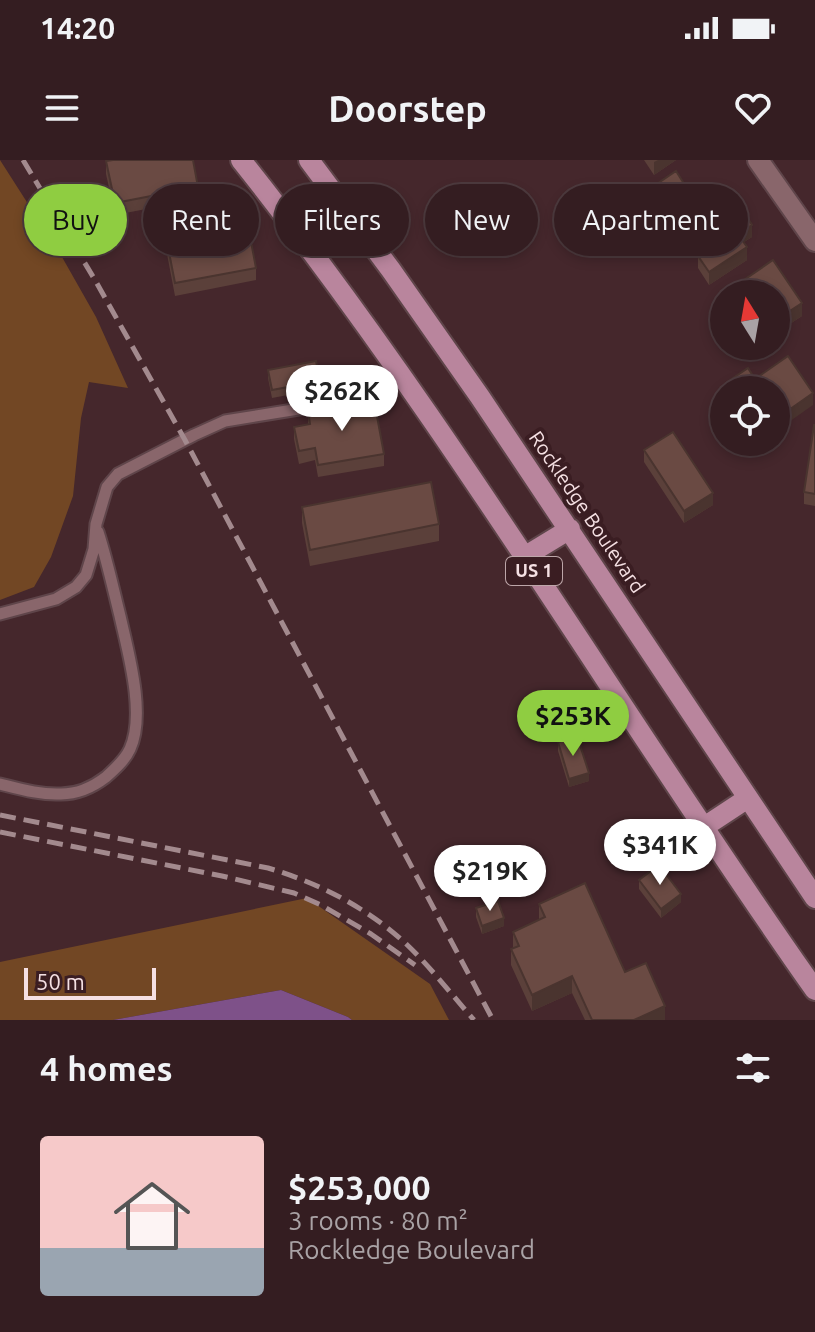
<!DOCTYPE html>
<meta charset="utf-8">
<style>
body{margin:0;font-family:Ubuntu,sans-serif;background:#3c262a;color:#f1f3f6;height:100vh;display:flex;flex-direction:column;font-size:30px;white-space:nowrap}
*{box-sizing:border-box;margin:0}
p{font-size:26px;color:#a9a2a5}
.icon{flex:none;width:44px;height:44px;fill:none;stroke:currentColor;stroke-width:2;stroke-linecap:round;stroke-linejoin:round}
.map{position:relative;height:860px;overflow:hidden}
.sheet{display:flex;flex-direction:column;background:#341d21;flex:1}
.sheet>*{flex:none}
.banner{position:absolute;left:24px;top:24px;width:768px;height:72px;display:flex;gap:16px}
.needle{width:52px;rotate:349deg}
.fabs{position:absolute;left:710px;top:120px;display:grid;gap:16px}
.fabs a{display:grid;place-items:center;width:80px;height:80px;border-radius:50%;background:#341d21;box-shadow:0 4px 12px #0003,0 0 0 2px #4e3b3f;font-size:40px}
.scale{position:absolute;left:24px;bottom:20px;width:132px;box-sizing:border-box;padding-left:8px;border:4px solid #f5e0e3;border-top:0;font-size:22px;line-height:28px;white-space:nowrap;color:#f5e0e3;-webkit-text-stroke:6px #3a1d22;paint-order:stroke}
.price{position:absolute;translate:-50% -68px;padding:0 18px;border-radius:28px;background:#fff;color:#222;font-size:26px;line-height:52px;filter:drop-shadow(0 2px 4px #0008)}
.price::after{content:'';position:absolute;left:50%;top:48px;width:24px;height:18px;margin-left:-12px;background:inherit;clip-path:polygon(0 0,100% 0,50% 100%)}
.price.on{background:#8fcd41;color:#111}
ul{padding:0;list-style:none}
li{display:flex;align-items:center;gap:24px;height:200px;padding:0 40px}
li span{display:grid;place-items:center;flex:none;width:224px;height:160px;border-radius:8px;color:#555}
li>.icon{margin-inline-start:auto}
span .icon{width:96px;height:96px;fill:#fffc;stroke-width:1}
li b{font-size:34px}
h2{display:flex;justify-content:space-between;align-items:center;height:96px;padding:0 40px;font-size:34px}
.chip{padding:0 28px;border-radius:36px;background:#341d21;box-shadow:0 4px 12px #0003,0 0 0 2px #4e3b3f;font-size:28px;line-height:72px}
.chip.on{background:#8fcd41;color:#111}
.status{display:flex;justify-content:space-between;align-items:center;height:56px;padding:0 40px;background:#341d21;direction:ltr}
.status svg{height:22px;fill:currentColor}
header{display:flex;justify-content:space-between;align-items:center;height:104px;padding:0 40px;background:#341d21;font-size:36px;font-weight:700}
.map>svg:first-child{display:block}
.green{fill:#724724}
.water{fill:#7e5189}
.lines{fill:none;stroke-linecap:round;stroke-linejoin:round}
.lane-casing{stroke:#5f454a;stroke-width:15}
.street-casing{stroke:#5f454a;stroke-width:24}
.primary-casing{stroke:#5f454a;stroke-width:24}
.lane{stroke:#89666b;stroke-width:11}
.street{stroke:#89666b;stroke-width:20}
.primary{stroke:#b9859d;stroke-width:20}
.rail{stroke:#a38a8e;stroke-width:5;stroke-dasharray:16 8;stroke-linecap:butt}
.wall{fill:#5b403a}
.shaded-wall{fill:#4a342f}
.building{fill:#6a4a43;stroke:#4a342f;stroke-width:2}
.labels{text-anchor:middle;stroke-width:8;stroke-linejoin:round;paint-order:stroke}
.shield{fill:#3a1d22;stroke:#bda6a9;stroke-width:2}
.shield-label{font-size:18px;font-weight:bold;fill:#f5e0e3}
.street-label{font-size:20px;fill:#f5e0e3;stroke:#3a1d22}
</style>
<div class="status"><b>14:20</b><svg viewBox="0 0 49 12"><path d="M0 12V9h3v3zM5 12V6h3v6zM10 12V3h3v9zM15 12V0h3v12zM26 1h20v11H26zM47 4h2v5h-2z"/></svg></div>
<header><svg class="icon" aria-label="menu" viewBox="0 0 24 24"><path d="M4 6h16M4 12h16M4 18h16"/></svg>Doorstep<svg class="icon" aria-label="heart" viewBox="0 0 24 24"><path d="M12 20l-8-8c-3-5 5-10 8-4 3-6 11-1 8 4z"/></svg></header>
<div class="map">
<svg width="815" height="860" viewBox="0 0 815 860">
<rect width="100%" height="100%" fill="#45272c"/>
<!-- green -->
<path class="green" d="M0 0 62 97 96 157 128 228 89 222 81 258 73 336 51 397 34 427 0 440Z
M307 738 430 824 449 860H352L348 857 281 830 113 860H0V802Z"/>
<!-- water -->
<path class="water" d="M281 830 348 857 352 860H113Z"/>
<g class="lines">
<defs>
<path id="lane" d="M0 454 56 439 76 427 86 415 94 389 96 364 107 327 118 314 194 275 225 261 354 240 376 235 403 219
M0 624C20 629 40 635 61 634 77 634 93 627 106 617 115 609 125 600 130 589 146 554 128 492 120 456 113 428 107 400 98 372"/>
<path id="street" d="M758 0 815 81"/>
<path id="primary" d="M241 0C451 264 621 555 815 830
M309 0 391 110 480 237 815 738
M524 397 570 369
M704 667 748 638"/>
</defs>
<!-- lane casing -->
<use href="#lane" class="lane-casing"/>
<!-- street casing -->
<use href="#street" class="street-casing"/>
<!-- primary casing -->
<use href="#primary" class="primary-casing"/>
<!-- lane -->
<use href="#lane" class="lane"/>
<!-- street -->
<use href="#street" class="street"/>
<!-- primary -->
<use href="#primary" class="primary"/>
<!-- rail -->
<path class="rail" d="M23 0 95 120 185 280 493 860
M0 655 268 708C318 723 364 746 403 781 429 805 451 834 474 860
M0 672 222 716 294 733 321 745 371 774 415 805"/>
</g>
<!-- wall -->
<path class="wall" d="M644 0H676L654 15Z
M106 1 198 27V39L115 55 106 14Z
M651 28 690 33 716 59 672 90 655 65V53L658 51 651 41Z
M752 77 744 82 747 100 709 125 698 108V96L701 93 699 90V78Z
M167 82 256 108V120L175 136 167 94Z
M773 100 802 143V156L776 173V134H741V122Z
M268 210 320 221V229L272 238 268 218Z
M308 251 384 294V306L318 317 315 300 299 304 294 279V267L308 264Z
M815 265V346L804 344V332Z
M644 290 713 345 684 363 644 302Z
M302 347 439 364V381L310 406 302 363Z
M558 582 589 621 569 627 558 591Z
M639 720 681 742 661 758 639 729Z
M539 744 625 812 665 860H585L572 833 532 851 511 805V789L513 788V772L539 760Z
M476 748 504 766 482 774 476 757Z"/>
<!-- shaded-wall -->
<path class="shaded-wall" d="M658 0H676L654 15V2Z
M716 47V59L672 90V78Z
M752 65V77L738 86V74Z
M747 87V100L709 125V112Z
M802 143V156L776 173V160Z
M813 233V245L776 271V259Z
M713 333V345L684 363V351Z
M589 613V621L569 627V619Z
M681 734V742L661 758V749Z
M504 758V766L482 774V766Z
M572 816V833L532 851V835Z
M665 846V860H634Z"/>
<!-- building -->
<path class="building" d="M113 0H193L198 27 115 43 106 1Z
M676 11 690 33 701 26 716 47 672 78 655 53 664 47 651 28Z
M742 49 752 65 738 74 747 87 709 112 698 96 707 90 699 78Z
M248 66 256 108 175 123 167 82Z
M773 100 802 143 776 160V134H749L741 122Z
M788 196 813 233 776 259V230H731L726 223 748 208 755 219Z
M316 201 320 221 272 230 268 210Z
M374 240 384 294 318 305 315 288 299 291 294 267 310 264 308 251Z
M814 265H815V334L804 332Z
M673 272 713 333 684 351 644 290Z
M431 322 439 364 310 390 302 347Z
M577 576 589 613 569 619 558 582Z
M659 705 681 734 661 749 639 720Z
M585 723 625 812 646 803 665 846 634 860H592L572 816 532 835 511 789 519 786 513 772 545 757 539 744Z
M498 741 504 758 482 766 476 748Z"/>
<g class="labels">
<!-- shield labels -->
<rect class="shield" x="506" y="397" width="56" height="28" rx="6"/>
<g class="shield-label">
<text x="534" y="417">US 1</text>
</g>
<!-- street labels -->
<g class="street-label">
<text transform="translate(587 352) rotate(56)" y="7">Rockledge Boulevard</text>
</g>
</g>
</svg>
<div class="fabs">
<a><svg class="needle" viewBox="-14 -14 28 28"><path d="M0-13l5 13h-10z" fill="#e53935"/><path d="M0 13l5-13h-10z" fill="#a9a2a5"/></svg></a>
<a><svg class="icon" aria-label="locate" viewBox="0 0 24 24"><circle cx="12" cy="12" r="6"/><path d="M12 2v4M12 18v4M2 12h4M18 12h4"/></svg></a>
</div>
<div class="scale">50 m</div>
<b class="price" style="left:342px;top:273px">$262K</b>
<b class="price on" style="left:573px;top:598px">$253K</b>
<b class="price" style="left:660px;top:727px">$341K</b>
<b class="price" style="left:490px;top:753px">$219K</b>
<div class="banner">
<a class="chip on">Buy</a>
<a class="chip">Rent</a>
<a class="chip">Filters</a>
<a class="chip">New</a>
<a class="chip">Apartment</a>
</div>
</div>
<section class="sheet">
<h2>4 homes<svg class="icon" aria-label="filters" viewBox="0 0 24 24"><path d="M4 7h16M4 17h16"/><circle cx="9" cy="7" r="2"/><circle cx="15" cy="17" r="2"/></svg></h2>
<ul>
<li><span style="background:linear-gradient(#f6c9c9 70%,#9aa5b1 0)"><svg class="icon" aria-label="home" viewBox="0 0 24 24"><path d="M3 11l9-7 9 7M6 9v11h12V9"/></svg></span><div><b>$253,000</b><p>3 rooms · 80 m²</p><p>Rockledge Boulevard</p></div></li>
</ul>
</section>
